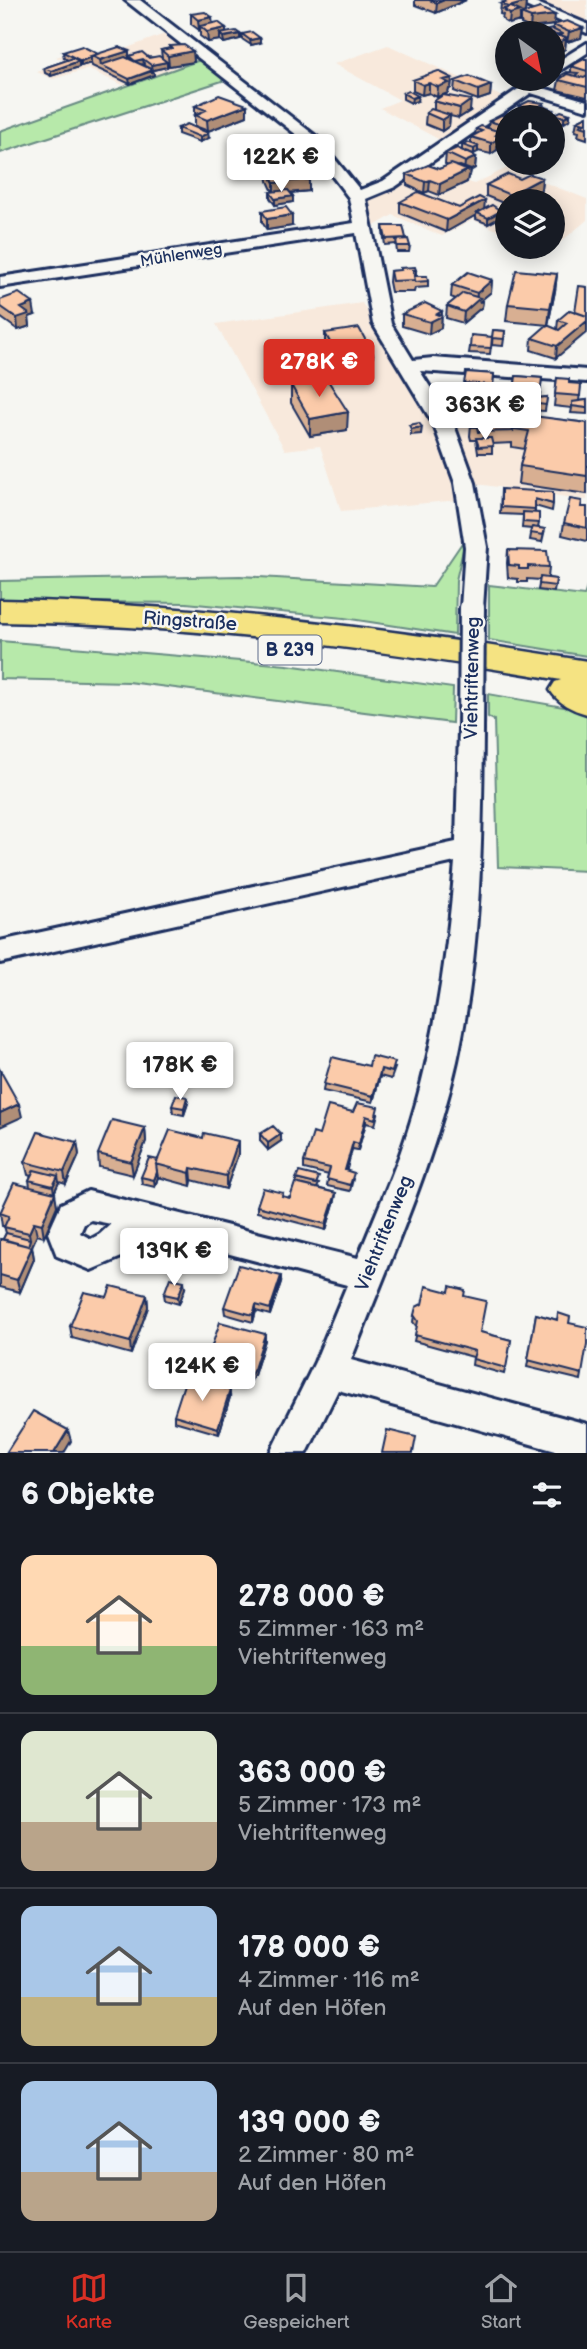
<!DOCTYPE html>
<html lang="de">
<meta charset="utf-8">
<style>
body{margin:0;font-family:"Balsamiq Sans",sans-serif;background:#20242c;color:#f1f3f6;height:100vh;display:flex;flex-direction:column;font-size:26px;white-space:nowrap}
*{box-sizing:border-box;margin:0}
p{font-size:23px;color:#9ea1a6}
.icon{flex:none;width:38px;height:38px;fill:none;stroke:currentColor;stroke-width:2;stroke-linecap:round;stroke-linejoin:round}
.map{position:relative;height:1453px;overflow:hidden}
.sheet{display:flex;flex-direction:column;background:#171b24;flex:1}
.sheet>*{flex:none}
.needle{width:46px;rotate:147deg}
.fabs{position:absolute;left:495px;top:21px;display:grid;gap:14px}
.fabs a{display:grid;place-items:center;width:70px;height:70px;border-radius:50%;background:#171b24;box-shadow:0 4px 18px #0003;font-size:35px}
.price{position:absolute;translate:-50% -60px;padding:0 16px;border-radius:7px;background:#fff;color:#222;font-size:23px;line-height:46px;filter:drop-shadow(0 2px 4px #0008)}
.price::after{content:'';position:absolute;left:50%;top:42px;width:21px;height:16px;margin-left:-10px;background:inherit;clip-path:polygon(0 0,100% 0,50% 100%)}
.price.on{background:#d93025;color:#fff}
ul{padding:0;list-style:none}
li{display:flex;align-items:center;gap:21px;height:175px;padding:0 21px}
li+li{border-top:2px solid #363941}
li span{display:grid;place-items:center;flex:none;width:196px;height:140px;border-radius:14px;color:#555}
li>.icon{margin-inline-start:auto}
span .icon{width:84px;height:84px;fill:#fffc;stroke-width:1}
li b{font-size:30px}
h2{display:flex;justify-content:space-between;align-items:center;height:84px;padding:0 21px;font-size:30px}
.dock{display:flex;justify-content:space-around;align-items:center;height:98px;border-top:2px solid #363941;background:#171b24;font-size:19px;color:#9ea1a6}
.dock a{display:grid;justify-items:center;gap:4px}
.dock .on{color:#d93025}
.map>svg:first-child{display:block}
.built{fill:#f8e9dc}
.green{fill:#b7e9aa;stroke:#698c84;stroke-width:2}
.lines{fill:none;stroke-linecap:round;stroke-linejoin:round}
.minor-casing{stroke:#1b2f5e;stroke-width:6}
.highway-casing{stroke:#1b2f5e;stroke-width:5}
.minor{fill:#f6f6f2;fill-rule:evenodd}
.highway{fill:#f5e382;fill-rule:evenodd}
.minor-bridge-casing{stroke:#1b2f5e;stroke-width:30;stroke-linecap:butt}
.minor-bridge{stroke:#f6f6f2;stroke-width:24}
.wall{fill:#d8af92;stroke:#1b2f5e;stroke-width:2}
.shaded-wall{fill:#b08e77;stroke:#1b2f5e;stroke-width:2}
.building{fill:#fbcbaa;stroke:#1b2f5e;stroke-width:2}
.labels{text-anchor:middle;stroke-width:5;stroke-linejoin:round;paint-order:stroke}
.far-street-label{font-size:16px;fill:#1b2f5e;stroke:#f6f6f2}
.shield{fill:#f6f6f2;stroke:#5d6b8a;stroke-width:2}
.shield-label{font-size:18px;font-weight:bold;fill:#1b2f5e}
.street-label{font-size:19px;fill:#1b2f5e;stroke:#f6f6f2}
</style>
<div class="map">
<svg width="587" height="1453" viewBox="0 0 587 1453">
<rect width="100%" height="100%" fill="#f6f6f2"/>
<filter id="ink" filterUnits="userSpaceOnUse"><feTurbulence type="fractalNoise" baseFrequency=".0143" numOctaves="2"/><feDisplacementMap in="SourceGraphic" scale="14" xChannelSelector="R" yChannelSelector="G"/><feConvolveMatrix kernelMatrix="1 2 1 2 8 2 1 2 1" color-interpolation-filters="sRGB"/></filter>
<g filter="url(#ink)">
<!-- built -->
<path class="built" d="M524 0H587V27Z
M170 32 203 59 125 86 87 69 53 79 37 72 66 62 56 57 82 49 103 57Z
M388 45 505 98 440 140 380 108 400 100 334 64Z
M413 160 474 184 507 168 587 199V220L550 251 540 247H553V201H508L507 234 473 220 442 236 393 215 371 228 357 188H369Z
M362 303 436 424 453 470 459 500 341 511 320 446 285 450 216 324Z
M449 419 587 438V500L470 483Z"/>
<!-- green -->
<path class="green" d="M203 59 228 79 0 153V131Z
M466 537 456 580 455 635 344 618 186 603 0 601V581L240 576 432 587Z
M489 585 584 596 587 587V656L489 640Z
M0 641 287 665 453 688 452 723 128 682 0 679Z
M488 694 587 711V871L498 867 494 720 488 717Z"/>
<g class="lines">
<defs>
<path id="minor" d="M125 0H140L317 137 360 190 383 181 533 79H549L540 87 587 101V110L531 93 395 187 366 199 391 324 413 360 433 358 587 370V382L420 371 454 425 475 483 487 547 483 608 480 613H464L461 608 465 547 455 483 434 425 373 324 356 233 0 287V277L354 223 349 198 307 143Z
M512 0H530L587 24V33Z
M587 43V53L553 75V64Z
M471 721 480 723 483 729C482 840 481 952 457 1061 434 1164 389 1262 351 1360L587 1424V1453H563L338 1390 307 1453H270L315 1362 347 1285 146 1232 124 1256 91 1270 57 1256 48 1233 61 1204 88 1191 358 1258C372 1223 387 1189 400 1154 433 1061 447 960 455 862L0 963V941L456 842 459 729 462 723ZM91 1220 111 1224 100 1234 91 1239 80 1233 84 1224Z"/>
<path id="highway" d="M0 600C198 604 392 629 587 661V714C572 710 558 703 550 690L555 682 561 680C375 648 189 625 0 622Z"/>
</defs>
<!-- minor casing -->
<use href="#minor" class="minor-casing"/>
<!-- highway casing -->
<use href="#highway" class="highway-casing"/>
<!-- minor -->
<use href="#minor" class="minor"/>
<!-- highway -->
<use href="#highway" class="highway"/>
<defs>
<path id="minor-bridge" d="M471 729 472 608"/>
</defs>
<!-- minor-bridge casing -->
<use href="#minor-bridge" class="minor-bridge-casing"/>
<!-- minor-bridge -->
<use href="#minor-bridge" class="minor-bridge"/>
</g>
<!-- wall -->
<path class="wall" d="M415 0H466L436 13 415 5Z
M503 2H526L525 12 520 14V21L509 24 504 21V20L502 19 503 15 500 14 501 4 503 3Z
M191 14 226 28V33L240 34V39L224 43 220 40 208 42 200 36V29L199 30 191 24Z
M521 14 554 25 583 28 581 38 567 42 566 41 565 49 557 54H553V33L545 32V31L553 30V25L530 28 521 24Z
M242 34 260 43 251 45 242 39Z
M170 46 193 51 194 62 169 66 167 64V67L153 70 154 75 130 84 92 66 91 63 81 66 79 65V67L51 76 45 73 44 68 68 60 64 58 63 52 98 54 129 51V56L162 58 161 50 170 48Z
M587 59V97L557 90 560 76 571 72V66Z
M452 78 451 88 449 89 448 93 437 97 429 93 422 95 413 91V80Z
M455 81 491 85 490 96 478 100 454 91Z
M403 93 417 101 411 103 403 99Z
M434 101 470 111 459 118 450 116 449 126 442 131 425 124 426 113 434 110Z
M544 103 543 106 553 117H518L519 106Z
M247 105V116L208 131 195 126V106Z
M555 114 570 119 564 123 555 119Z
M587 116V139L578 136 579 132 575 131 577 121Z
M508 117V150L504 152 497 150 491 154 478 151 474 154 465 151 476 157 475 168 471 170 470 175 468 176 467 182 439 195 429 191 424 193 407 185V174L439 169 448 166 445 164 446 153 462 150V145L471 144V137L475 135 476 129 488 128 489 121Z
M178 128 209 138 200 142 178 134Z
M267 170 283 172 309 179V191L291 193 293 202 275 205 270 198V192H273L268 181Z
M542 178 541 190 519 201H508V205L486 196V185L520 179Z
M400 202 459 208 501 211V217L488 224 476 219V215L446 232 400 213Z
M262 211 292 226 267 230 262 222Z
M383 226H403L406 240 410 246 409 252H397L396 244 385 245 383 232Z
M416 270V276L428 281V287L415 288 414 292H391L389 282 390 271Z
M557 274 555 291 548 325 506 321 508 304Z
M492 280 491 292 481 300 483 301 482 307 463 323 446 318 447 306 456 299 451 297 452 285Z
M587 287 556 358 531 350 532 338 557 329 558 320 575 312Z
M0 300 35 315 29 317 30 326 18 330 0 317Z
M442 311 441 328 429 334 402 326V314Z
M493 330 505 331 503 346 492 345Z
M325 333 373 354 372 372 324 379 314 363V346L325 344Z
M492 337 490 354 469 353 470 347Z
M466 372 494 374 493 386 507 387 505 402 491 401V397L463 395Z
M516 376 542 378 539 398 547 397 545 411 529 410V405L513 404Z
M557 378 569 383 581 384 579 401 587 400V414L571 413 572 408 554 406Z
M291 385 347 430 310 436 291 403Z
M496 409 493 416 509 417V414L587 423V494L518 484 520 466 525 449 512 447V443L492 444V453H478L476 440H471L470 436 471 424H474V418L471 417V411Z
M501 489 553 504 552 511 535 506V513L539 523 538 528 545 529 542 542 530 540 532 529 522 528 523 515 500 514Z
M581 507H587V541L562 535 564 523Z
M508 550 549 567 548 578 556 579 554 592 538 590 540 580 527 579V582H518V579L508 578 507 563Z
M369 1066 395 1068 391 1079 380 1076 373 1102 323 1091 324 1084Z
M188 1103 184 1115 173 1113 172 1106Z
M353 1112 378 1114 375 1125 366 1123 358 1150 352 1149 346 1171 353 1179 350 1191 327 1186 329 1175 304 1169V1162L319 1135Z
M145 1128 146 1141 133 1175 99 1167 98 1154Z
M260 1134 281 1141 268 1150 260 1141Z
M203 1138 238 1141V1154L226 1189 192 1180 191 1186 158 1177 155 1187 142 1184 141 1177 158 1160Z
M77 1142 79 1155 66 1184 59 1182 54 1193 57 1206 44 1237 37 1235 32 1246 34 1259 20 1292 0 1287V1239H3L6 1233 4 1226H2L0 1212 30 1187 29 1180 31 1176 28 1175 25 1162Z
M296 1179 319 1184 317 1188 336 1193 335 1200 326 1230 257 1212V1206L283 1193V1197L290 1198 296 1183Z
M281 1282 270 1315 256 1311 253 1322 225 1314 224 1307Z
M185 1288 179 1304 165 1300 164 1294Z
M147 1295 148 1307 131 1354 72 1338 70 1326 107 1297Z
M464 1296 480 1332 511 1340 504 1374 472 1365 473 1357 414 1341 417 1327 413 1322 414 1315Z
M536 1314 569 1323 582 1374 581 1380 527 1367Z
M265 1334V1340L254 1375 249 1384 205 1372V1366Z
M230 1397 219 1434 174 1421V1415Z"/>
<!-- shaded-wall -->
<path class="shaded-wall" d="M444 0H466L436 13 437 3Z
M526 2 525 12 520 14V21L509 24 510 14 509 7Z
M555 15 554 25 530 28 531 18Z
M212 17 213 27 200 26V29L199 30 198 20Z
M226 28V37L240 34V39L224 43 223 37 220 34V40L208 42 207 32Z
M583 28 581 38 567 42 569 32Z
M260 38V43L251 45 250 40Z
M566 38 565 49 557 54 558 44Z
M129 51V61L101 65 100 60Z
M193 51 194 62 169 66 168 56Z
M91 57V63L81 66V61Z
M143 59 144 64 135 66V61Z
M79 61V67L51 76V71Z
M167 62V67L153 70 154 75 130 84 129 79 152 71 151 65Z
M452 78 451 88 449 89 448 93 437 97 438 87 443 80Z
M429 83V93L422 95 423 85Z
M491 85 490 96 478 100V90Z
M418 96 417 101 411 103 412 98Z
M471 100 470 111 459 118 460 108Z
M247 105V116L208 131 207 120Z
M554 110 553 117H546L547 113Z
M570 114V119L564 123V117Z
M450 115 449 126 442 131V120Z
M501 132 500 140 498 139 497 150 491 154V143L496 135Z
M208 133 209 138 200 142V137Z
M508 140V150L504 152 505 141Z
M478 146V152L474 154V149Z
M476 157 475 168 471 170 470 175 468 176 467 182 439 195 440 184 464 172 465 162Z
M542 178 541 190 519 201H510V195Z
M309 179V191L274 194V183Z
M430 180 429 191 424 193 425 182Z
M293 196V202L275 205V199Z
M485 200 484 211 477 213 476 215 446 232 447 220Z
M501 211V217L488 224V218Z
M292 215V226L267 230V219Z
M557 274 555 291 548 325 550 308Z
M492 280 491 292 479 302 483 301 482 307 463 323 464 312 476 301 477 293Z
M33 303 35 315 29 317 30 326 18 330 17 318 21 308Z
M442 311 441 328 429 334 430 322 437 314Z
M587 321V332L556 358 557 346Z
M373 354 372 372 324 379V362Z
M348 412 347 430 310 436V419Z
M422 427 421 434 411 435V429Z
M381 1069 380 1076 373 1102V1096Z
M187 1097 188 1103 184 1115V1108Z
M19 1104 22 1117 0 1127V1113Z
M366 1116V1123L358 1150 359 1144Z
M145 1128 146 1141 133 1175 131 1162Z
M281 1134V1141L268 1150V1143Z
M238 1141V1154L226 1189V1176Z
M77 1142 79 1155 66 1184 64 1172Z
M353 1142 352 1149 345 1177V1170Z
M191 1168 192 1180 191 1186 190 1173Z
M157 1172 158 1177 155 1187 154 1180Z
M58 1176 59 1182 54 1193 53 1186Z
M55 1193 57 1206 44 1237 42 1224Z
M336 1193 335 1200 326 1230V1224Z
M34 1222 37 1235 27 1257 26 1251 30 1239 29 1233Z
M32 1247 34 1259 20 1292 17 1280Z
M281 1276V1282L270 1315V1309Z
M184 1281 185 1288 179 1304 178 1297Z
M147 1295 148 1307 131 1354 130 1342Z
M256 1305V1311L253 1322V1315Z
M265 1334V1340L254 1375 249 1384V1378Z
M230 1390V1397L219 1434 218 1428Z
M68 1430 71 1441 64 1453H54Z"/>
<!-- building -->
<path class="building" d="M429 0H444L437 3Z
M509 0H521L526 2 509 7 501 4 505 3 503 2Z
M511 7 520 11 510 14 504 11H507L503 9Z
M540 8 555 15 531 18 521 14Z
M205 12 212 17 198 20 191 14Z
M567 21 583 28 569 32 553 25Z
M218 22 226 28 207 32 200 26Z
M552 29 562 34 556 36 553 33 545 31Z
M236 31 240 34 223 37 220 34Z
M526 31H540L549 33H518Z
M252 32 260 38 250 40 242 34Z
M553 34 566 38 558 44 553 43Z
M184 45 193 51 168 56 161 50 172 48 170 46Z
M82 46 98 54 81 61 63 52Z
M119 47 129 51 100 60 91 56Z
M142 52 149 58 159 56 167 62 151 65 143 59 135 61 129 56Z
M125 57 153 70 129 79 101 65Z
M73 58 79 61 51 71 44 68Z
M584 59H587V71L571 66Z
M438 71 452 78 443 80 449 83 438 87 429 83 423 85 413 80Z
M567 72 578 73 575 76 567 74 563 77 560 76Z
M567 74 584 78 587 76V87L559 80Z
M469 76 491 85 478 90 455 81Z
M409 91 418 96 412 98 403 93Z
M219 95 247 105 207 120 195 115 206 110 195 106Z
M443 95 471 100 460 108 434 101Z
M529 101 544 103 541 105 554 110 547 113 519 106Z
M431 109 450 115 442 120 426 113Z
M561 111 570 114 564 117 555 114Z
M507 114 515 117H509L504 116Z
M501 115 509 117H508V127L489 121Z
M587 116V128L580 126 585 123 577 121Z
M187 124 208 133 200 137 178 128Z
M481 126 501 132 496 135 508 138V140L505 141 498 139 491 143 471 137 482 131 476 129Z
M503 131 508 133V137L501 134V132Z
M467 142 478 146 474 149 462 145Z
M457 148 476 157 465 162 446 153Z
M451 164 468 170 440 184 430 180 425 182 407 174 428 165 439 169Z
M460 166 471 170 468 171 458 167Z
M280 169 283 172 302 170 309 179 274 183 267 170Z
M508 174 520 179 530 174 542 178 510 195 486 185Z
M288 190 293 196 275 199 270 192Z
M418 192 459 208 479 197 485 200 447 220 400 202Z
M492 205 501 211 488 218 477 213Z
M286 207 292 215 267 219 262 211Z
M383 226H403L406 238 386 239Z
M408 239 410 246H397L396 240Z
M415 267 416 270H413L415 280 392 281 390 271 401 270 400 268Z
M516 270 557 274 550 308 508 304Z
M468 272 492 280 477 293 452 285Z
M414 276H427L428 281 415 282Z
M579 286 587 287V316L575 312Z
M19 293 33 303 21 308 29 314 17 318 0 306V300Z
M463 293 480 298 464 312 447 306Z
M425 303 442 311 437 314 442 316 430 322 402 314Z
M570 310 587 316V321L557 346 532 338 547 325 559 330 567 323 558 320Z
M359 328 373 354 324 362 314 346 331 344 325 333Z
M493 330 505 331 504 339 492 338Z
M471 335 492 337 491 348 470 347Z
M466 372 494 374 493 385 464 383Z
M516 376 542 378 540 394 514 391Z
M557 378 569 379V383L581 384 580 396 555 394Z
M327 379 348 412 310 419 291 385Z
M493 386 507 387 506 396 492 395Z
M547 397 546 405 529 403 530 399Z
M475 400 496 403 493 414 471 411Z
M587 400V408L572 406V402Z
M510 413 587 423V476L520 466 529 431 514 429Z
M498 416 509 417 513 431 478 432 477 427H472L471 424 476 423 474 417Z
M419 423 422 427 411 429 409 425Z
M476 438H491L493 446 479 447Z
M501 489 553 492V504L535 499V509L501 507Z
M570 499 582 501 581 507H587V528L564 523Z
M523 512 539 513V523L523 522Z
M532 527 545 529 543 535 530 533Z
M508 550 547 551 549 567 528 566V569H519V566L509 565Z
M540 577 556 579 555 586 539 584Z
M371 1056 395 1062 392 1072 381 1069 373 1096 324 1084 332 1057 369 1066Z
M0 1070 19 1104 0 1113Z
M176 1095 187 1097 184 1108 172 1106Z
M357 1103 378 1107 375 1119 366 1116 359 1144 353 1142 345 1170 354 1173 350 1185 327 1179 330 1168 304 1162 313 1133 319 1135 328 1106 353 1112Z
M112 1120 145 1128 131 1162 98 1154Z
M273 1126 281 1134 268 1143 260 1134Z
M170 1130 203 1138 204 1133 238 1141 226 1176 191 1168 190 1173 156 1164Z
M38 1132 77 1142 64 1172 25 1162Z
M149 1158 158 1160 156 1164 157 1172 154 1180 141 1177Z
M34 1170 58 1176 53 1186 29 1180Z
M299 1172 319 1177 316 1184 296 1179Z
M14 1183 55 1193 42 1224 34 1222 29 1233 4 1227 9 1216 0 1213Z
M295 1183 336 1193 326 1224 257 1206 263 1188 283 1193 282 1196 290 1198Z
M6 1233 30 1239 28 1246 3 1239Z
M0 1239 32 1247 17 1280 0 1275Z
M239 1265 281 1276 270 1309 256 1305 253 1315 224 1307Z
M170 1278 184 1281 178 1297 164 1294Z
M111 1286 147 1295 130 1342 70 1326 84 1292 107 1297Z
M426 1286 449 1292 450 1286 465 1290 464 1296 486 1301 480 1332 511 1340 506 1368 473 1359 475 1351 415 1335 418 1321 414 1315 416 1307 422 1304Z
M558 1313 570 1317 569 1323 587 1327V1344L582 1374 528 1360 536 1314 557 1320Z
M220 1322 265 1334 254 1369 249 1378 205 1366Z
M186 1378 230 1390 218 1428 174 1415Z
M33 1411 68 1430 54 1453H6Z
M387 1430 416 1437 413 1453H382Z"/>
</g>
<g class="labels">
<!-- far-street labels -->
<g class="far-street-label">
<text transform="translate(181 254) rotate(-9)" y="6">Mühlenweg</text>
</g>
<!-- shield labels -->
<rect class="shield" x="258.5" y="635.5" width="63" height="29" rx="5"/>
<g class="shield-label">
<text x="290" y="656">B 239</text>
</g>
<!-- street labels -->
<g class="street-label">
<text transform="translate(190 620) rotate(4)" y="7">Ringstraße</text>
<text transform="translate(471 678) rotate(-89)" y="7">Viehtriftenweg</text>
<text transform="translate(383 1233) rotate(-68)" y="7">Viehtriftenweg</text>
</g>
</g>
</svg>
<div class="fabs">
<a><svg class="needle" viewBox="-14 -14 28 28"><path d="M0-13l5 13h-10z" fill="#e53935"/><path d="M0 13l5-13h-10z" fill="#9ea1a6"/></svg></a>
<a><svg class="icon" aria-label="locate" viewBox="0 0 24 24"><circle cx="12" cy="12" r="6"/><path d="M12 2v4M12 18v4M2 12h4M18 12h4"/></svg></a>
<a><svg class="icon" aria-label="layers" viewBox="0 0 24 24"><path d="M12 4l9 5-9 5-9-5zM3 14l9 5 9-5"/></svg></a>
</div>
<b class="price" style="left:281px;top:194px">122K €</b>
<b class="price on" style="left:319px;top:399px">278K €</b>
<b class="price" style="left:485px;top:442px">363K €</b>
<b class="price" style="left:180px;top:1102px">178K €</b>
<b class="price" style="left:174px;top:1288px">139K €</b>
<b class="price" style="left:202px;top:1403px">124K €</b>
</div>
<section class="sheet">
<h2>6 Objekte<svg class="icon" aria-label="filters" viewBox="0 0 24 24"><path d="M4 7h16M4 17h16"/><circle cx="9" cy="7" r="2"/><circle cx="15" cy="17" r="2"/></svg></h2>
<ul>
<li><span style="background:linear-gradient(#ffd9b3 65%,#8fb573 0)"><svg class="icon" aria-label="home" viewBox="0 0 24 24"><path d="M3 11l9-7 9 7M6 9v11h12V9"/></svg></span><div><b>278 000 €</b><p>5 Zimmer · 163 m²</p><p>Viehtriftenweg</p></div></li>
<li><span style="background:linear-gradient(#dfe7d0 65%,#b9a48a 0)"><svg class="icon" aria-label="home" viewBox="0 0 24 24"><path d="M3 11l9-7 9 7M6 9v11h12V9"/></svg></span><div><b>363 000 €</b><p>5 Zimmer · 173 m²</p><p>Viehtriftenweg</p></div></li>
<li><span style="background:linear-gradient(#a9c7e8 65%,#c2b280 0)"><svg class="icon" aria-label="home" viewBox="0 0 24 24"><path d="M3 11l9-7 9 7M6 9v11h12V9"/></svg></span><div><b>178 000 €</b><p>4 Zimmer · 116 m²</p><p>Auf den Höfen</p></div></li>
<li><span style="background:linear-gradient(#a9c7e8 65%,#b9a48a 0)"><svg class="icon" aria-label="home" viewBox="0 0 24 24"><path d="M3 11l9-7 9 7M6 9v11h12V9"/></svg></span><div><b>139 000 €</b><p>2 Zimmer · 80 m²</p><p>Auf den Höfen</p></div></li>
</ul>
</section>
<nav class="dock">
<a class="on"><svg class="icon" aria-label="map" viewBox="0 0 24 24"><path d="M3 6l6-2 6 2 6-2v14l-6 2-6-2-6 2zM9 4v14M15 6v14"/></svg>Karte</a>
<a><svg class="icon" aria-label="saved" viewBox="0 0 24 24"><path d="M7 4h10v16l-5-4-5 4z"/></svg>Gespeichert</a>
<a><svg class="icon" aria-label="home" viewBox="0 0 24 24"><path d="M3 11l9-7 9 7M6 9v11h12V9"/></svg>Start</a>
</nav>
